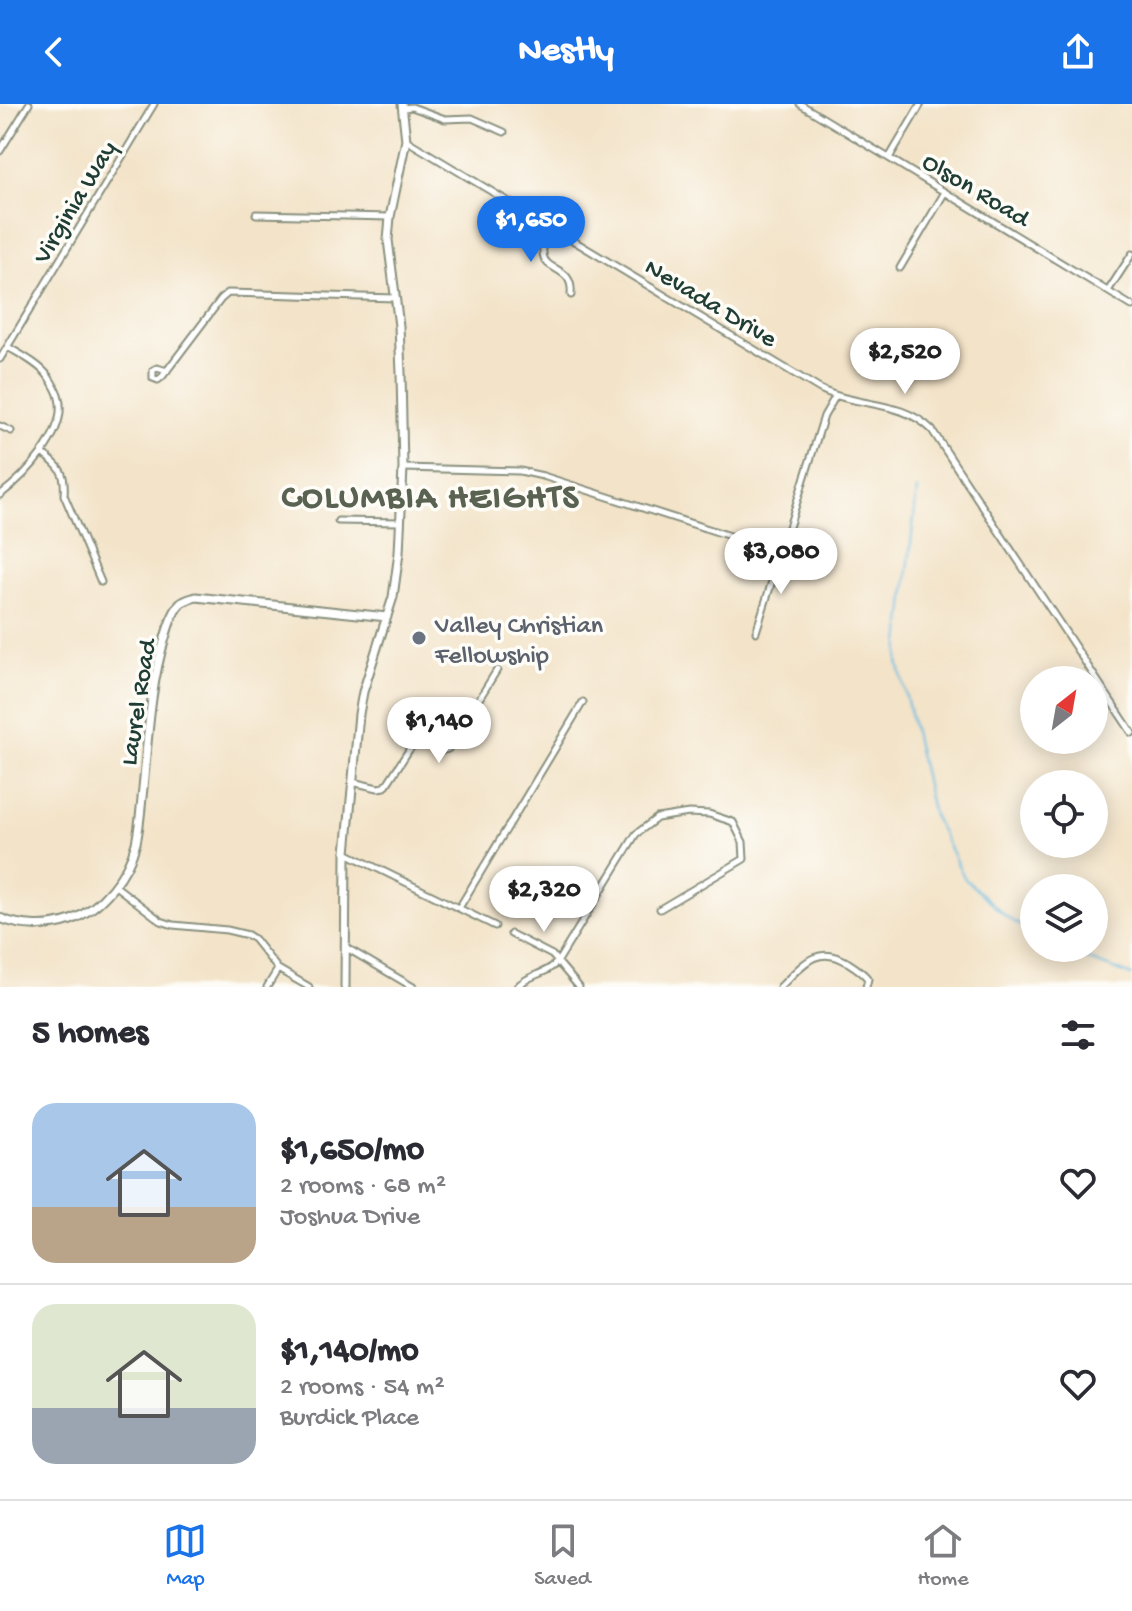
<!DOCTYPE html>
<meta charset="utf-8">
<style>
body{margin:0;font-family:"Gochi Hand",sans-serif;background:#f2f2f3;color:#2b2b33;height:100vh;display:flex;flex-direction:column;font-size:30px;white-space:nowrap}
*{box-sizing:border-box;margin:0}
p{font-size:26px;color:#7c7c81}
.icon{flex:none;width:44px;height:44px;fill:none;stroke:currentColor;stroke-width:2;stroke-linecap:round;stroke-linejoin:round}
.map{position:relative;height:883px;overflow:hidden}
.sheet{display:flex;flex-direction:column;background:#fff;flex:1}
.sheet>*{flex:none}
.needle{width:52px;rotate:31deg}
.tools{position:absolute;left:1020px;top:562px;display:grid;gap:16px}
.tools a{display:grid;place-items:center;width:88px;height:88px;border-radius:50%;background:#fff;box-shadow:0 4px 20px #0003;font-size:40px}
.price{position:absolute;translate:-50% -68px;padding:0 18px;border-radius:28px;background:#fff;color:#222;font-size:26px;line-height:52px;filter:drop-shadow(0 2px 4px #0008)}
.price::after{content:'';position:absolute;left:50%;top:48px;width:24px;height:18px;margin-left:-12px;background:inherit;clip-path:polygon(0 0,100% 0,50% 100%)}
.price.selected{background:#1a73e8;color:#fff}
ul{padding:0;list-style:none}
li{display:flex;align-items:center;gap:24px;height:200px;padding:0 32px}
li+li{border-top:2px solid #e1e1e2}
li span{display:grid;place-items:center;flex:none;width:224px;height:160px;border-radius:24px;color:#555}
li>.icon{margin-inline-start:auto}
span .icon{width:96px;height:96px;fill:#fffc;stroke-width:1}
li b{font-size:34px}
h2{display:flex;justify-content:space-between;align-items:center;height:96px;padding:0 32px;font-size:34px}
header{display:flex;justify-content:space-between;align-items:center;height:104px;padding:0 32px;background:#1a73e8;color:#fff;font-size:36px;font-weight:700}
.dock{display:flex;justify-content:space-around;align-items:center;height:112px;border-top:2px solid #e1e1e2;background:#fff;font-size:22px;color:#7c7c81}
.dock a{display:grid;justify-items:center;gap:4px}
.dock .selected{color:#1a73e8}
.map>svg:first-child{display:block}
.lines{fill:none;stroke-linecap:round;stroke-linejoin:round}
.stream{stroke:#65bae1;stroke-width:2}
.street-casing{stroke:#89907e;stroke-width:9}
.secondary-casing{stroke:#89907e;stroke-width:11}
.street{stroke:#fff;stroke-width:5}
.secondary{stroke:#fff;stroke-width:7}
.worship-dot{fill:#6b7280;stroke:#fdfcf7;stroke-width:3}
.labels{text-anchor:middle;stroke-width:7;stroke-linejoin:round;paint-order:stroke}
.street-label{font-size:26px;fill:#1f3d34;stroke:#fdfcf7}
.worship-label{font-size:26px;fill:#5b616d;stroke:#fdfcf7;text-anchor:start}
.district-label{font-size:34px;font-weight:bold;letter-spacing:2px;fill:#5a6351;stroke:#fdfcf7}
</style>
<header><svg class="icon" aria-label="back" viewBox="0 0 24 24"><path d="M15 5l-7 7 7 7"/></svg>Nestly<svg class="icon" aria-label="share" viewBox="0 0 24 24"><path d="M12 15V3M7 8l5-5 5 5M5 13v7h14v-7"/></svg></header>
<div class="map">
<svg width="1132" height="883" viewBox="0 0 1132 883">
<rect width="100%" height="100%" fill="#fdfcf7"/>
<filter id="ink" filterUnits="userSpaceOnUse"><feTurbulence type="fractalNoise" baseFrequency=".0125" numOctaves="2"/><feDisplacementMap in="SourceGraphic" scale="16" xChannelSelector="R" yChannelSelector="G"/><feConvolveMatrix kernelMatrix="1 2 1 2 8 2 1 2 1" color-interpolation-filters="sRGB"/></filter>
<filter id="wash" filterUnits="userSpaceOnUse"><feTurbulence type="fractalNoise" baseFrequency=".006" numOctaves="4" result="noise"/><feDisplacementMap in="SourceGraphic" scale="32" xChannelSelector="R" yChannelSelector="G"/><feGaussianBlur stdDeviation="1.8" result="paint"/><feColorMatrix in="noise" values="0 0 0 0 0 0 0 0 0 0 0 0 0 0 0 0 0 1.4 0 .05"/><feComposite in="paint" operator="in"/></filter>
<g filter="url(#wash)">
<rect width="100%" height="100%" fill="#f3e3c8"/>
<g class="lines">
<!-- stream -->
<path class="stream" d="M917 385 898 557 933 711 965 775 1008 814 1034 830
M1058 844 1132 872"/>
</g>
</g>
<g filter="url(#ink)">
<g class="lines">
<defs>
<path id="street" d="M800 0 1132 202
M402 4 412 3 445 15 472 14 504 28
M406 36 820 285C858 304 901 295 932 326L1132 629
M0 47 29 0
M889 54 921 0
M256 110 390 113
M549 122C546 131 542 140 543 149 544 169 574 161 571 191
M900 164 945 88
M1108 187 1132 150
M0 255 154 0
M167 267 157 264 153 266V274L158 276 162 273 221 195 228 189 395 194
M0 322 11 327
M42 349C60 362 66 369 64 391L101 478
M403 364 520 367 543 372 780 448
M0 391C25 372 68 328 59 294 58 288 52 278 48 272 39 260 21 251 8 243
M338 417 400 418
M756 528 824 312 835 293
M352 678 378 684 385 683 409 646 417 637H424L441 647 448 645 497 566
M346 749 495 822
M114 781 161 817 173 821 227 826 248 831 254 835 278 865 309 883
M459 804 583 598
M511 830 552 851 579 883
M345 843 413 883
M267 883 278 865
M517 883C528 870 547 871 558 857L636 730 657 714 689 709 709 710 733 718 743 738 744 755 660 805
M780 883C801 863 816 839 847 858 855 863 862 867 868 875L866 883"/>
<path id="secondary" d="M0 814C21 823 49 824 71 816 102 804 128 770 136 739 140 721 141 702 143 684 148 634 150 582 165 534 168 523 172 509 180 500 184 496 190 495 196 493L387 513
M345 883 346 749 359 610 363 588 393 493 399 449 403 364 401 269 399 222 388 136 390 113 406 36 402 0"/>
</defs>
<!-- street casing -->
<use href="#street" class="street-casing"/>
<!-- secondary casing -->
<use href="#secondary" class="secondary-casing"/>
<!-- street -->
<use href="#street" class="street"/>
<!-- secondary -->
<use href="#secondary" class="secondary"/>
</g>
</g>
<!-- markers -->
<circle class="worship-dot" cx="419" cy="534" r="8"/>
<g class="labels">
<!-- street labels -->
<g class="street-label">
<text transform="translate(977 84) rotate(31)" y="9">Olson Road</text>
<text transform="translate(73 97) rotate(-59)" y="9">Virginia Way</text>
<text transform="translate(712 197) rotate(31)" y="9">Nevada Drive</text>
<text transform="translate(136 598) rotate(-81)" y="9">Laurel Road</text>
</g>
<!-- worship labels -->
<g class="worship-label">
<text x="435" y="528">Valley Christian<tspan x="435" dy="30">Fellowship</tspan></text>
</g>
<!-- district labels -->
<g class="district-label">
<text x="431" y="402">COLUMBIA HEIGHTS</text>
</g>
</g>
</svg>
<div class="tools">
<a><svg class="needle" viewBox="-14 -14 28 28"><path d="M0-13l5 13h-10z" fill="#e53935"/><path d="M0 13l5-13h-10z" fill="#7c7c81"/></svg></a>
<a><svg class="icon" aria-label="locate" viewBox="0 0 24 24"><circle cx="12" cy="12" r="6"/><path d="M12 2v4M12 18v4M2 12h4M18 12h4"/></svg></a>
<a><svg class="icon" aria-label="layers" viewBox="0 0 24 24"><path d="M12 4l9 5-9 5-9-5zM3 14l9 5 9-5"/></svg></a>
</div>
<b class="price selected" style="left:531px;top:160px">$1,650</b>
<b class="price" style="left:905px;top:292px">$2,520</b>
<b class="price" style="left:781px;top:492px">$3,080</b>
<b class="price" style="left:439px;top:661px">$1,140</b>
<b class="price" style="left:544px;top:830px">$2,320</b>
</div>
<section class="sheet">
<h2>5 homes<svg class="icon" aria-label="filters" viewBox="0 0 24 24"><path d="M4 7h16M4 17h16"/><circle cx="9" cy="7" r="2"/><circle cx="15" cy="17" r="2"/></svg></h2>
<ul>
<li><span style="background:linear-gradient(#a9c7e8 65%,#b9a48a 0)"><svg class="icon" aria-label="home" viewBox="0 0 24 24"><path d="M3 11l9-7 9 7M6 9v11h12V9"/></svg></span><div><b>$1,650/mo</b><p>2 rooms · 68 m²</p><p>Joshua Drive</p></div><svg class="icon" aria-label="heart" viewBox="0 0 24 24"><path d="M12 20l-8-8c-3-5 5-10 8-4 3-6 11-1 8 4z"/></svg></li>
<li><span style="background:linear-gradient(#dfe7d0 65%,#9aa5b1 0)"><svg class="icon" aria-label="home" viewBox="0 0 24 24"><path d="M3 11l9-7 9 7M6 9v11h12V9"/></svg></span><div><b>$1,140/mo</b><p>2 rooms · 54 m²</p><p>Burdick Place</p></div><svg class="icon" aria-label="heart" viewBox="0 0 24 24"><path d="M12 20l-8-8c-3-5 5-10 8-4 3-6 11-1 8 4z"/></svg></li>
</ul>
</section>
<nav class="dock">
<a class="selected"><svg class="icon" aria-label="map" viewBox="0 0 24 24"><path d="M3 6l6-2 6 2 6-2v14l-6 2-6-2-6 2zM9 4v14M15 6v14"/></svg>Map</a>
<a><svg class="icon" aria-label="saved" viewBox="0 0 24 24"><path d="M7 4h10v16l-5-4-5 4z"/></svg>Saved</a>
<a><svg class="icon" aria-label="home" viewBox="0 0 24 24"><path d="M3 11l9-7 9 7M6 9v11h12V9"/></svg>Home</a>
</nav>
